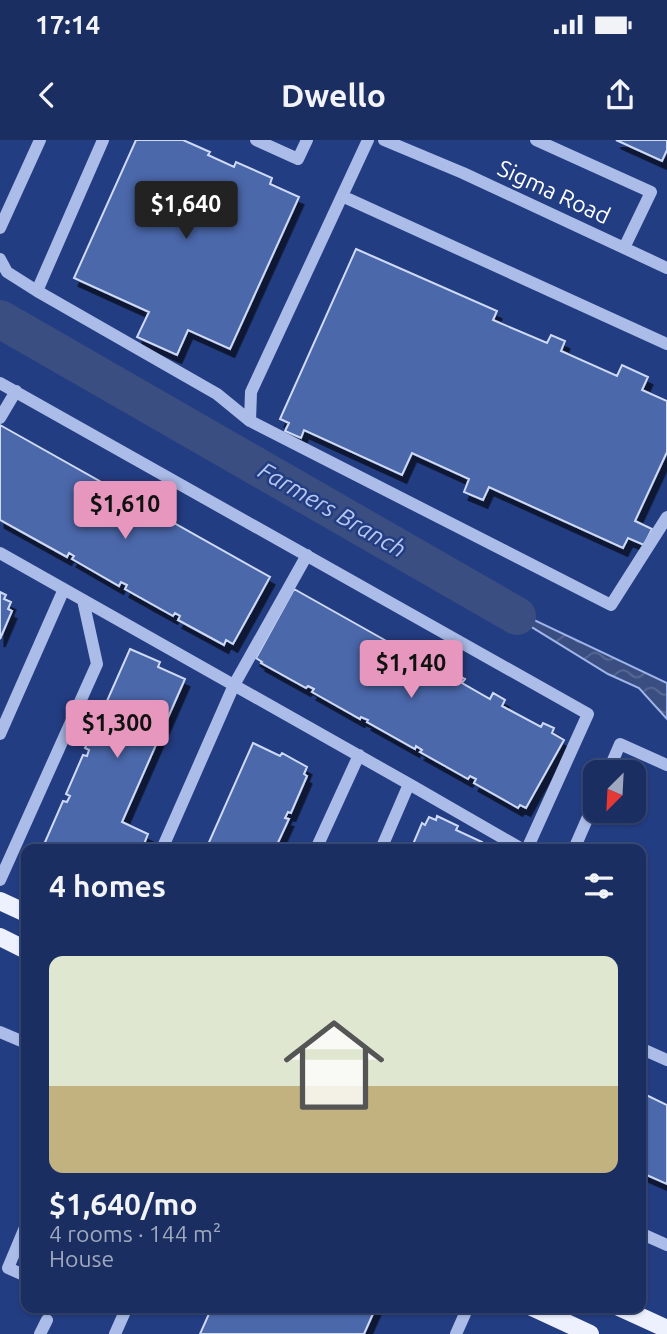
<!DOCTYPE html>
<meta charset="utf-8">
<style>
body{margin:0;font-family:Ubuntu,sans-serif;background:#273a6b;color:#f1f3f6;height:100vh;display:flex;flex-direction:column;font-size:26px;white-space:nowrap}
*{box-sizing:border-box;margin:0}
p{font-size:23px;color:#9fa8be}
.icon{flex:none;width:38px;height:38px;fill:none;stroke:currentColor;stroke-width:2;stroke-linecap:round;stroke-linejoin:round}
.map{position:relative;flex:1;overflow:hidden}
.side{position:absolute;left:21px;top:704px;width:625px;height:469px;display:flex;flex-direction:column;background:#1a2e62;border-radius:14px;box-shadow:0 2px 5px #0004,0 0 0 2px #384a77}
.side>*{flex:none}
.needle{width:46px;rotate:204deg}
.buttons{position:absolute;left:583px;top:620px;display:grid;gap:14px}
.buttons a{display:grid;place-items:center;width:63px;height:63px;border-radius:14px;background:#1a2e62;box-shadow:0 2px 5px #0004,0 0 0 2px #384a77;font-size:35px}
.price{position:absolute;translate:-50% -60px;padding:0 16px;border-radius:7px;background:#e797bd;color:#111;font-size:23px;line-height:46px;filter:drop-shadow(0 2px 4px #0008)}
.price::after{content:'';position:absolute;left:50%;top:42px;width:21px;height:16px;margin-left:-10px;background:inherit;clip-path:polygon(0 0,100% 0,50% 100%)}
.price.current{background:#222;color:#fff}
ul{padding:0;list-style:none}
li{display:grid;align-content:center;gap:14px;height:371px;padding:0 28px}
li+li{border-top:2px solid #384a77}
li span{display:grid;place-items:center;height:217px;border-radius:14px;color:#555}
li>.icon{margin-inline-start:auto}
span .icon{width:126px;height:126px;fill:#fffc;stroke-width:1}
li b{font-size:30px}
h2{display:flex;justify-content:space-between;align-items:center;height:84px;padding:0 28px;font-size:30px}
.status{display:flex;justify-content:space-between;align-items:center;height:49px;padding:0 35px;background:#1a2e62;direction:ltr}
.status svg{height:19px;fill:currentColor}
header{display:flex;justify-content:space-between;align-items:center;height:91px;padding:0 28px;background:#1a2e62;font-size:32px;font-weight:600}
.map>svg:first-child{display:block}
.water{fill:url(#water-waves);stroke:#9fb5e9;stroke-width:2}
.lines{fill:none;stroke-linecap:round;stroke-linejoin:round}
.river{stroke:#3b4e81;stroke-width:38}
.building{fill:#4b67ab;stroke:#cfdaf6;stroke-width:2;filter:url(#shadow)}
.minor{stroke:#abbce8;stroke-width:12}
.major{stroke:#edf1fd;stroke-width:18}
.labels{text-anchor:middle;stroke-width:5;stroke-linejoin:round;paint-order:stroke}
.street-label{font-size:23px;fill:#fff;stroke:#233d82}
.water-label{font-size:24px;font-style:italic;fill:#b6c7ef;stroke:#233d82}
</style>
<div class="status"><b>17:14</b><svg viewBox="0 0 49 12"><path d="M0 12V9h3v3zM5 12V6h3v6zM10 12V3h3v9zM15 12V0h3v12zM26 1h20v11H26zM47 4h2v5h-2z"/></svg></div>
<header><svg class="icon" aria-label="back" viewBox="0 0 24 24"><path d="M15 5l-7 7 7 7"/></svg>Dwello<svg class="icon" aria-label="share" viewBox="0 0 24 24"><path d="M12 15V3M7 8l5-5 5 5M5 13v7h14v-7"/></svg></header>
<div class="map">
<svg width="667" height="1194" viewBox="0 0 667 1194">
<defs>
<pattern id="water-waves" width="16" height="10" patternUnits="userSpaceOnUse" patternTransform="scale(1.75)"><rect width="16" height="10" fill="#3b4e81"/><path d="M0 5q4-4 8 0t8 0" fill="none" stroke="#586994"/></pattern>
<filter id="shadow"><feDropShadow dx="4.5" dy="8" stdDeviation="0" flood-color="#0009"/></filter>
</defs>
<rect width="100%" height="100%" fill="#233d82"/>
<!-- water -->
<path class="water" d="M473 451 667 543V579L639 548 608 534Z"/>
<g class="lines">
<!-- river -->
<path class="river" d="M0 179 517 476"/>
</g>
<!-- building -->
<path class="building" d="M136 0H183L210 12 208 15 234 27 236 22 272 38 270 44 299 57 230 209 188 190 177 215 137 197 149 172 74 138Z
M616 0H667V10L662 21Z
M356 109 497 171 493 180 547 203 551 195 565 201 561 211 617 236 622 225 648 237 642 250 667 261V312L635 381 652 389 644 405 628 398 623 408 489 347 483 360 464 352 469 339 412 313 402 335 304 290 301 298 285 291 289 283 280 279Z
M0 285 270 437 233 504 226 500 224 505 178 480 180 476 175 473 173 476 125 449 127 445 121 442 119 446 72 419 74 416 69 413 67 417 0 380Z
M294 449 422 521 425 516 436 523 434 527 436 528 445 511 453 516 444 533 451 537 454 533 465 539 462 543 490 559 493 553 505 560 502 566 541 587 543 583 554 588 552 593 564 600 526 668 520 665 518 668 474 643 476 639 470 636 468 639 420 612 422 610 416 606 415 609 367 582 368 580 361 577 360 579 312 552 314 549 308 546 306 548 261 523 262 522 256 518Z
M0 452 6 455 4 459 11 462 8 469 12 471 0 499Z
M130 509 160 522 158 527 185 539 122 682 148 694 142 709H42L63 661 67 662 70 656 66 654 83 615 87 616 89 610 85 608 103 567 107 569 110 563 107 561Z
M253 603 280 616 282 613 307 627 304 634 307 636 291 673 288 672 285 678 289 679 275 709H206Z
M437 676 458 686 456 690 482 702 479 709H411L422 683 425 685 429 677 436 680Z
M640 952 667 965V1044L640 1032Z
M212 1167H376L364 1194H200Z"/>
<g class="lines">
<!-- minor -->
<path class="minor" d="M103 0 37 151 217 254 250 281
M256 0 298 19 307 0
M368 0 251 252 250 281 611 465 667 377
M384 0 463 33 667 128
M536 0 651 52 624 108
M342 56 667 204
M0 88 40 0
M0 119 7 132 37 151
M0 243 588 574 527 709
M0 278 16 251
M0 413 409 644
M0 594 64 449
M608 632 620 604 667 625
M162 709 234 545 307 415
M316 709 359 615
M381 709 409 644 522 709
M574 709 595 661
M0 740 97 524 83 460
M0 892 26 903
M640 908 667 920
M26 1085 8 1128 26 1136
M640 1093 667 1105
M40 1194 47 1180
M115 1194 127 1167
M456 1194 468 1167"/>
<!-- major -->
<path class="major" d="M0 761 26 773
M0 797 26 810
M532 1167 590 1194
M619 1167 667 1189"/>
</g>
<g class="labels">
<!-- street labels -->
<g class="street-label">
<text transform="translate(554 52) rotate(25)" y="8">Sigma Road</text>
</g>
<!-- water labels -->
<g class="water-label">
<text transform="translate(332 370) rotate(30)" y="8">Farmers Branch</text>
</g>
</g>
</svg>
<div class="buttons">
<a><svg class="needle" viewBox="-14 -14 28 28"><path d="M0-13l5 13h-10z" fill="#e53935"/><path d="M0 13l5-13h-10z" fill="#9fa8be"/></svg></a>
</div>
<b class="price current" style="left:186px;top:101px">$1,640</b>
<b class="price" style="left:125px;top:401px">$1,610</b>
<b class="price" style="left:411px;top:560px">$1,140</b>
<b class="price" style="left:117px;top:620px">$1,300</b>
<section class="side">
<h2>4 homes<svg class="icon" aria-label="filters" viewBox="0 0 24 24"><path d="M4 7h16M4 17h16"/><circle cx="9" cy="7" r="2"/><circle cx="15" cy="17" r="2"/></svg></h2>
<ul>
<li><span style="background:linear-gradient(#dfe7d0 60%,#c2b280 0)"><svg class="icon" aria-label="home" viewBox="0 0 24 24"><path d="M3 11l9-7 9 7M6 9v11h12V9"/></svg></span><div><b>$1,640/mo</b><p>4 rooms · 144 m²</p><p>House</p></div></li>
</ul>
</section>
</div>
